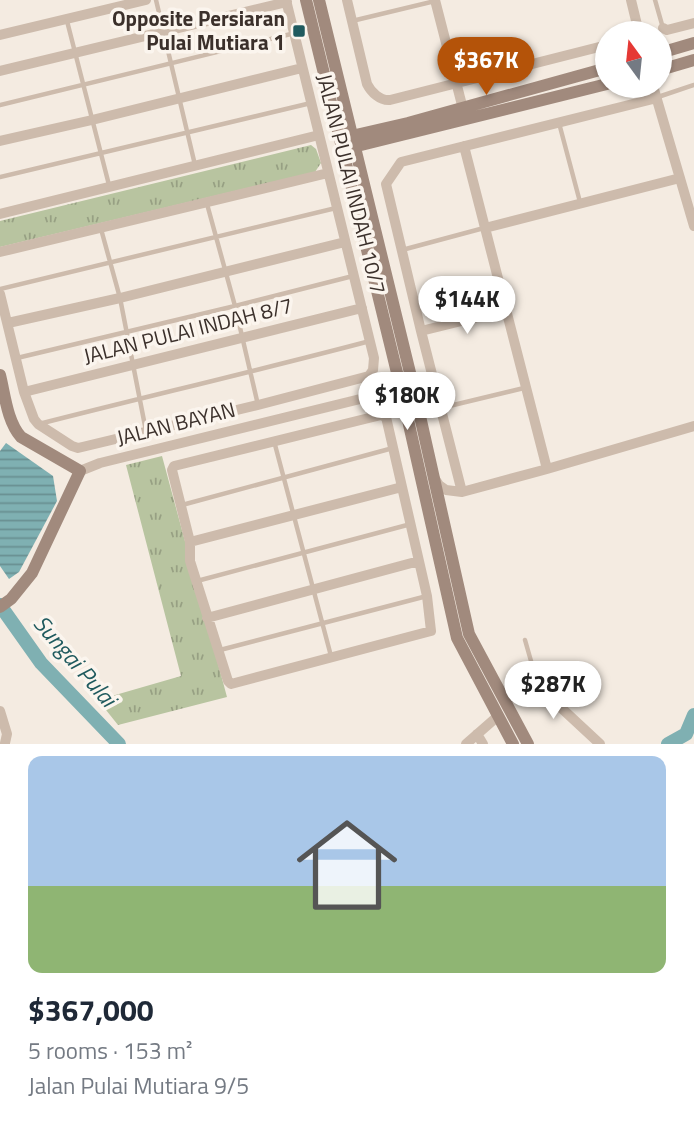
<!DOCTYPE html>
<meta charset="utf-8">
<style>
body{margin:0;font-family:"Titillium Web",sans-serif;background:#f2f2f3;color:#1f2937;height:100vh;display:flex;flex-direction:column;font-size:26px;white-space:nowrap}
*{box-sizing:border-box;margin:0}
p{font-size:23px;color:#747a83}
.icon{flex:none;width:38px;height:38px;fill:none;stroke:currentColor;stroke-width:2;stroke-linecap:round;stroke-linejoin:round}
.map{position:relative;height:744px;overflow:hidden}
.panel{display:flex;flex-direction:column;background:#fff;flex:1}
.panel>*{flex:none}
.needle{width:46px;rotate:345deg}
.fabs{position:absolute;left:595px;top:21px;display:grid;gap:14px}
.fabs a{display:grid;place-items:center;width:77px;height:77px;border-radius:50%;background:#fff;box-shadow:0 2px 5px #0004;font-size:35px}
.price{position:absolute;translate:-50% -60px;padding:0 16px;border-radius:24px;background:#fff;color:#222;font-size:23px;line-height:46px;filter:drop-shadow(0 2px 4px #0008)}
.price::after{content:'';position:absolute;left:50%;top:42px;width:21px;height:16px;margin-left:-10px;background:inherit;clip-path:polygon(0 0,100% 0,50% 100%)}
.price.current{background:#b45309;color:#fff}
ul{padding:0;list-style:none}
li{display:grid;align-content:center;gap:14px;height:371px;padding:0 28px}
li span{display:grid;place-items:center;height:217px;border-radius:14px;color:#555}
li>.icon{margin-inline-start:auto}
span .icon{width:126px;height:126px;fill:#fffc;stroke-width:1}
li b{font-size:30px}
.map>svg:first-child{display:block}
.park{fill:url(#park-tufts)}
.water{fill:url(#water-rules)}
.lines{fill:none;stroke-linecap:round;stroke-linejoin:round}
.river{stroke:#7fb0b2;stroke-width:14}
.lane{stroke:#cdbbac;stroke-width:4.5}
.street{stroke:#cdbbac;stroke-width:10}
.secondary{stroke:#a18a7d;stroke-width:12}
.poi-dot{fill:#1f5a5e;stroke:#fbf5ee;stroke-width:2.5}
.labels{text-anchor:middle;stroke-width:7;stroke-linejoin:round;paint-order:stroke}
.poi-label{font-size:21px;font-weight:bold;fill:#3b302b;stroke:#fbf5ee;text-anchor:end}
.street-label{font-size:21px;fill:#3b302b;stroke:#fbf5ee}
.water-label{font-size:23px;font-style:italic;fill:#1f5a5e;stroke:#fbf5ee}
</style>
<div class="map">
<svg width="694" height="744" viewBox="0 0 694 744">
<defs>
<pattern id="park-tufts" width="24" height="20" patternUnits="userSpaceOnUse" patternTransform="scale(1.75)"><rect width="24" height="20" fill="#b8c4a0"/><path d="M3 7l-1-3M5 7V3M7 7l1-3M15 17l-1-3M17 17v-4M19 17l1-3" fill="none" stroke="#97a083"/></pattern>
<pattern id="water-rules" width="6" height="5" patternUnits="userSpaceOnUse" patternTransform="scale(1.75)"><rect width="6" height="5" fill="#7fb0b2"/><path d="M0 2.5h6" fill="none" stroke="#699091"/></pattern>
</defs>
<rect width="100%" height="100%" fill="#f4ebe1"/>
<!-- park -->
<path class="park" d="M311 145 316 149 321 163 315 172 0 247V221Z
M162 456 227 697 118 725 98 700 181 676 126 465Z"/>
<!-- water -->
<path class="water" d="M6 443 53 476 57 501 19 572 9 579 0 566V451Z"/>
<g class="lines">
<!-- river -->
<path class="river" d="M0 605 41 663 119 744
M668 744 686 734 694 715"/>
<!-- lane -->
<path class="lane" d="M156 0 195 165
M655 0 663 28
M67 21 109 185
M352 21 435 1
M658 97 694 85
M0 105 295 33
M559 123 580 202
M0 177 311 103
M207 204 235 306 258 405
M101 229 120 298 146 431
M402 250 484 228
M0 289 336 208
M17 358 235 306 353 276
M441 408 524 388
M39 424C149 396 260 370 370 341
M274 441 331 656
M182 505 393 448
M197 581 411 524
M525 640 539 689
M220 650 427 596"/>
<!-- street -->
<path class="street" d="M347 0 367 84C371 92 380 101 390 100L607 45
M435 0 463 109
M631 0 639 33
M663 28 667 30 694 23
M0 35 146 0
M0 71 287 2
M653 86 694 226
M0 141 92 120 302 68
M464 146 547 469
M0 214 319 135
M485 228 680 178
M0 252 328 173
M0 294 24 392 34 419 38 424 72 446 78 448 258 405 369 376 373 370 374 358 286 0
M8 323 120 298 345 242
M421 331 506 310
M24 392 362 308
M381 415 386 417 427 596 431 631 231 684 228 681 190 561V542L172 470 174 466Z
M80 471 100 463 405 388
M435 479 439 485 446 490 462 492 547 469 694 426
M462 492 421 331 386 184 401 162 657 98
M190 542 402 487
M207 618 419 561
M504 699 526 692 543 691 600 744
M0 711 7 734 5 743
M477 734 483 744
M466 744 498 716"/>
<!-- secondary -->
<path class="secondary" d="M306 0 401 389 457 638 513 744
M319 0 413 385 469 634 528 744
M660 53 694 43
M660 70 694 60
M347 137 408 123 607 68
M349 148 607 84
M0 375C5 395 7 421 21 437L80 471 32 573 11 599 0 607"/>
</g>
<!-- markers -->
<rect class="poi-dot" x="292" y="24" width="14" height="14" rx="3.5"/>
<g class="labels">
<!-- poi labels -->
<g class="poi-label">
<text x="285" y="26">Opposite Persiaran<tspan x="285" dy="24">Pulai Mutiara 1</tspan></text>
</g>
<!-- street labels -->
<g class="street-label">
<text transform="translate(351 184) rotate(76)" y="7">JALAN PULAI INDAH 10/7</text>
<text transform="translate(188 331) rotate(-14)" y="7">JALAN PULAI INDAH 8/7</text>
<text transform="translate(176 424) rotate(-14)" y="7">JALAN BAYAN</text>
</g>
<!-- water labels -->
<g class="water-label">
<text transform="translate(75 661) rotate(49)" y="8">Sungai Pulai</text>
</g>
</g>
</svg>
<div class="fabs">
<a><svg class="needle" viewBox="-14 -14 28 28"><path d="M0-13l5 13h-10z" fill="#e53935"/><path d="M0 13l5-13h-10z" fill="#747a83"/></svg></a>
</div>
<b class="price current" style="left:486px;top:97px">$367K</b>
<b class="price" style="left:467px;top:336px">$144K</b>
<b class="price" style="left:407px;top:432px">$180K</b>
<b class="price" style="left:553px;top:721px">$287K</b>
</div>
<section class="panel">
<ul>
<li><span style="background:linear-gradient(#a9c7e8 60%,#8fb573 0)"><svg class="icon" aria-label="home" viewBox="0 0 24 24"><path d="M3 11l9-7 9 7M6 9v11h12V9"/></svg></span><div><b>$367,000</b><p>5 rooms · 153 m²</p><p>Jalan Pulai Mutiara 9/5</p></div></li>
</ul>
</section>
